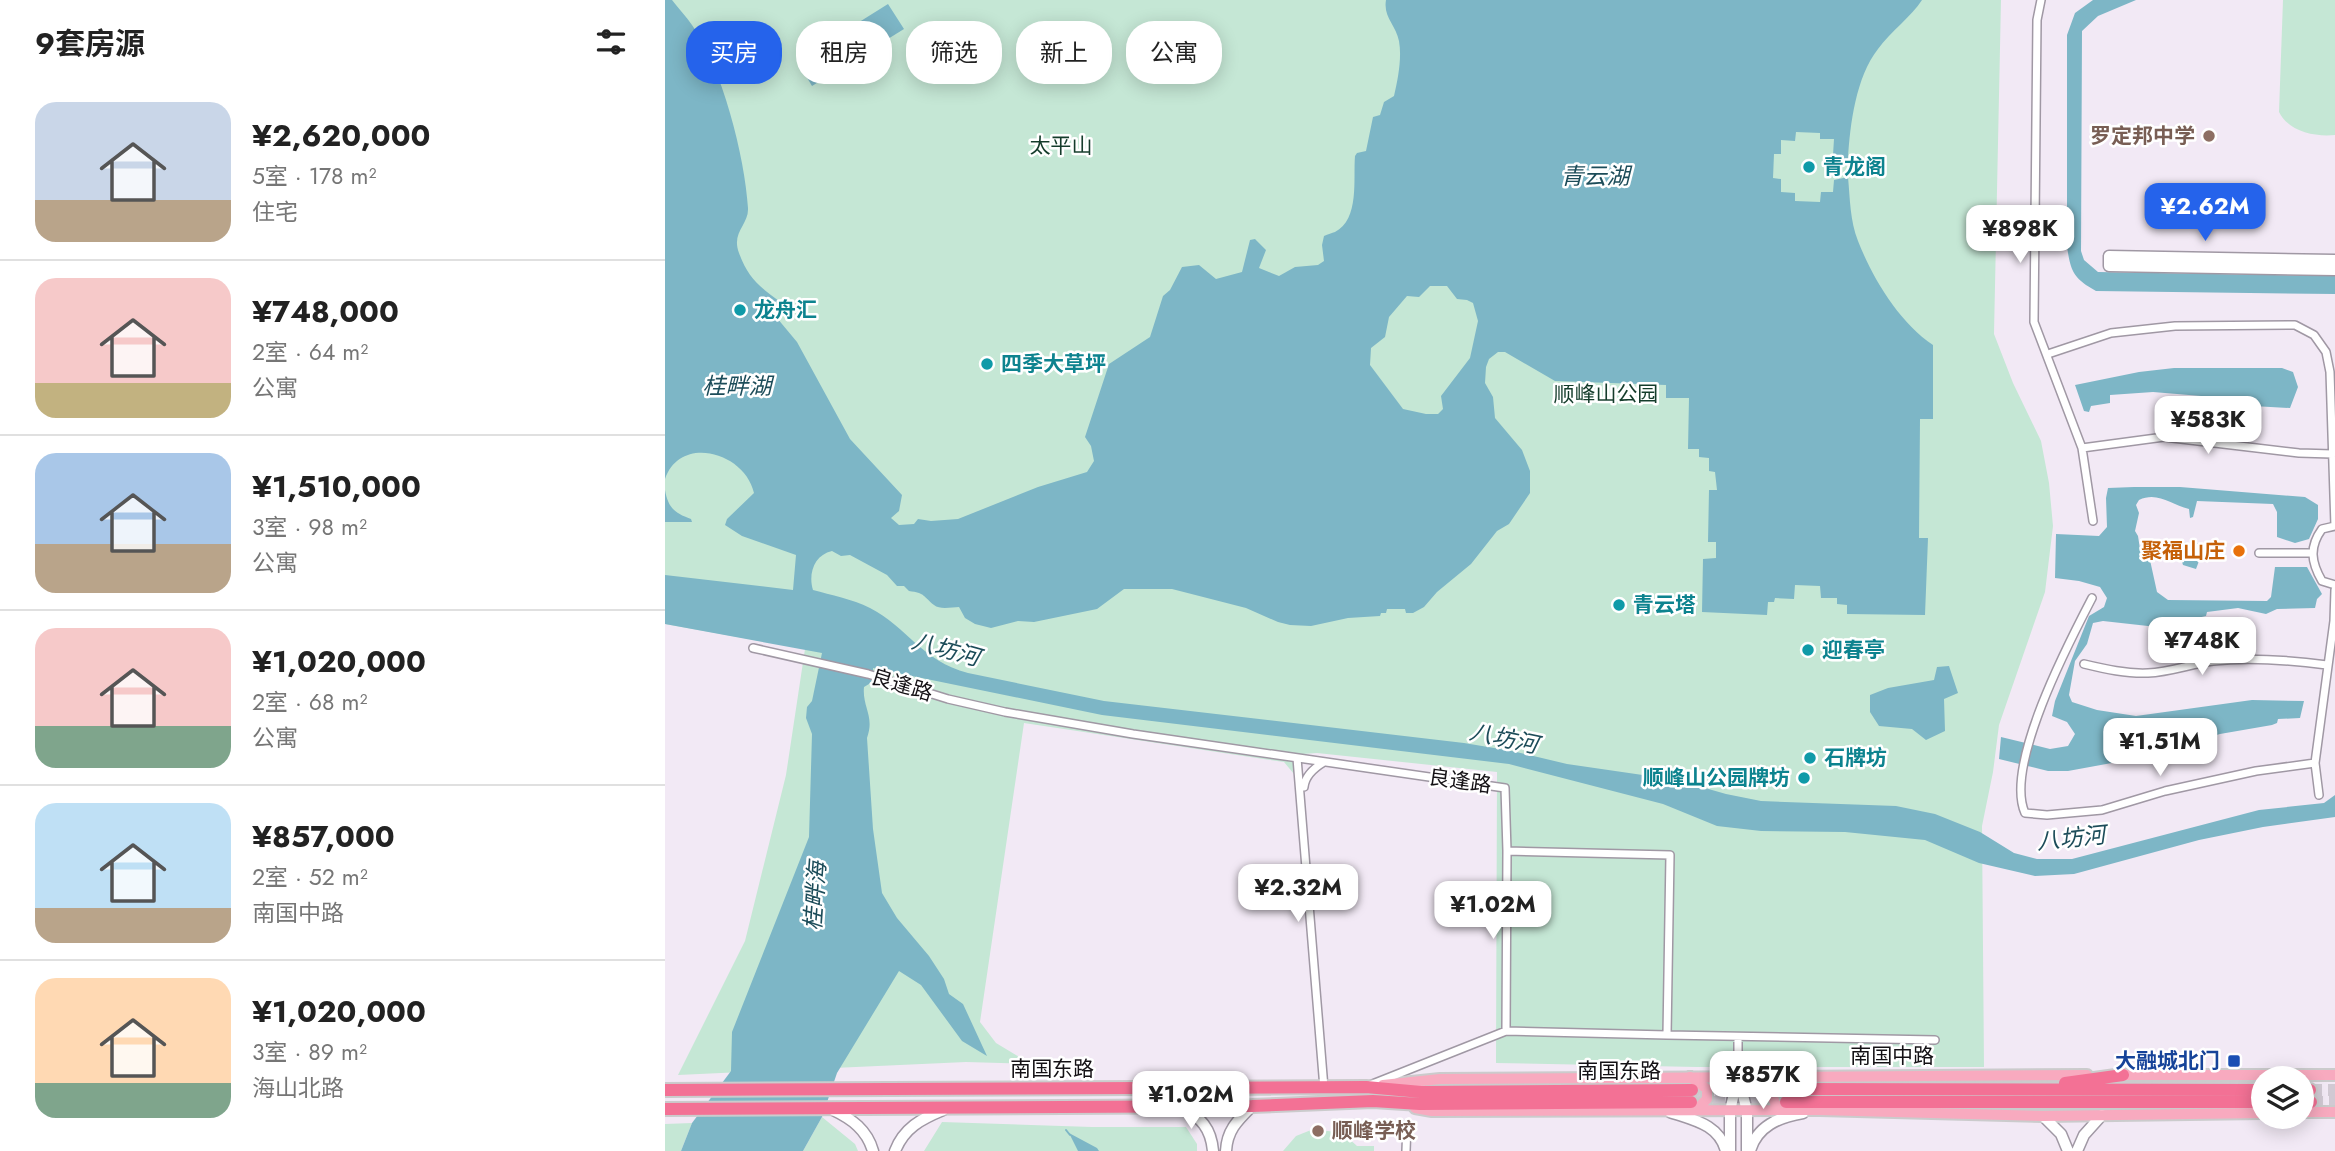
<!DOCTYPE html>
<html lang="zh">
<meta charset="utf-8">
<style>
body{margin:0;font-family:Jost,"Noto Sans SC",sans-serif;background:#f2f2f2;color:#222;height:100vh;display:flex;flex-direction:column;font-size:26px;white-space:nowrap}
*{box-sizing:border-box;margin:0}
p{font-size:23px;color:#767676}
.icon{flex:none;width:38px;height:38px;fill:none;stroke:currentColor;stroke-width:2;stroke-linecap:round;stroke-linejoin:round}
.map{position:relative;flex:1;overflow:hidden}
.panel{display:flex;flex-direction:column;background:#fff;width:665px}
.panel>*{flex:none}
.hud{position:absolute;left:21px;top:21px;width:665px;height:63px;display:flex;gap:14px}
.fabs{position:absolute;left:1586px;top:1066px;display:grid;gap:14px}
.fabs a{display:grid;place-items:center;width:63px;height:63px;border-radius:50%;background:#fff;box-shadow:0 4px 18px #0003;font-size:35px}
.price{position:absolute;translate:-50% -60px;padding:0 16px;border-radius:14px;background:#fff;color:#222;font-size:23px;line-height:46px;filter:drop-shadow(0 2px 4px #0008)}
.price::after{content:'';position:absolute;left:50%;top:42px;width:21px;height:16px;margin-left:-10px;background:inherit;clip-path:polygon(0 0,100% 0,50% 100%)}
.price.current{background:#2563eb;color:#fff}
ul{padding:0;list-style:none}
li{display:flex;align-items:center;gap:21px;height:175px;padding:0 35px}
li+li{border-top:2px solid #e0e0e0}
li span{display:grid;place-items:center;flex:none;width:196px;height:140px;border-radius:21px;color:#555}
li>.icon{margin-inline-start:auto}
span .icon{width:84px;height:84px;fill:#fffc;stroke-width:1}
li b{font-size:30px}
h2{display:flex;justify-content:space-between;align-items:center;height:84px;padding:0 35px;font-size:30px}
.pill{padding:0 24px;border-radius:28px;background:#fff;box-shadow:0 4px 18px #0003;font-size:24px;line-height:63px}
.pill.current{background:#2563eb;color:#fff}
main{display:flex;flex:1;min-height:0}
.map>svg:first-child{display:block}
.green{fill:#c5e7d5}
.water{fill:#7db6c6;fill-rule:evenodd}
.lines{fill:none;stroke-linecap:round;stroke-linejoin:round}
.stream{stroke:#7db6c6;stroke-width:2}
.highway-tunnel{stroke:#d1c9d3;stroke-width:12;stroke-dasharray:12 6;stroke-linecap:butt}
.street-casing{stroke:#a098a4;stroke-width:10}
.secondary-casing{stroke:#a098a4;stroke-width:13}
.primary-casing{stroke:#cbcbcc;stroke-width:14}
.highway-casing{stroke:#cbcbcc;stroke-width:16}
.street{stroke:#fff;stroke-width:7}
.secondary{stroke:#fff;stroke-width:10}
.primary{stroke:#f8aabf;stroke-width:10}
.highway{stroke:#f37195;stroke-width:12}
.education-dot{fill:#8d6e63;stroke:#fff;stroke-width:2.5}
.culture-dot{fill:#0f9aa8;stroke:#fff;stroke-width:2.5}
.food-dot{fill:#e8710a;stroke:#fff;stroke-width:2.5}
.transit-dot{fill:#1a4fb4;stroke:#fff;stroke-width:2.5}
.labels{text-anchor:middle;stroke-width:5;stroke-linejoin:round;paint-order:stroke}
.education-label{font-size:21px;font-weight:bold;fill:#785e54;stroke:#fff;text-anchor:end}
.park-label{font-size:21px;fill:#143c2b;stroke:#fff}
.culture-label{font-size:21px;font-weight:bold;fill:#0d838f;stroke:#fff;text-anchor:start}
.food-label{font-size:21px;font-weight:bold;fill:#c56008;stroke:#fff;text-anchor:end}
.street-label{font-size:21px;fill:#141115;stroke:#fff}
.transit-label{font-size:21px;font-weight:bold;fill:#164399;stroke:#fff;text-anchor:end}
.water-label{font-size:23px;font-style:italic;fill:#1c4c59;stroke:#fff}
</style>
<main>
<section class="panel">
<h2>9套房源<svg class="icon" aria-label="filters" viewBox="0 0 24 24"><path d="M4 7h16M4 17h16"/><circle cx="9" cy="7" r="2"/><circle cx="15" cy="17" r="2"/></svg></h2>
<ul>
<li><span style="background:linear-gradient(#c9d6e8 70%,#b9a48a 0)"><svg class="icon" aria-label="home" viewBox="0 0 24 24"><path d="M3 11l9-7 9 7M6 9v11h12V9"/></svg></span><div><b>¥2,620,000</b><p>5室 · 178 m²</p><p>住宅</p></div></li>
<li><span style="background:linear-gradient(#f6c9c9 75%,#c2b280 0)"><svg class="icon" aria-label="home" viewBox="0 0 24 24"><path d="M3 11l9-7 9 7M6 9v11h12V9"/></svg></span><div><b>¥748,000</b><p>2室 · 64 m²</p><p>公寓</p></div></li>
<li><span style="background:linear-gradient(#a9c7e8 65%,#b9a48a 0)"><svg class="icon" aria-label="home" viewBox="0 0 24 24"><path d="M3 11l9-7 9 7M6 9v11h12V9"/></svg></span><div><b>¥1,510,000</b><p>3室 · 98 m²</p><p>公寓</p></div></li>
<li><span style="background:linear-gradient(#f6c9c9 70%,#7fa58c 0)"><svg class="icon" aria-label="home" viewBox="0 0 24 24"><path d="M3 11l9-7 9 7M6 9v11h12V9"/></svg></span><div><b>¥1,020,000</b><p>2室 · 68 m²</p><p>公寓</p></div></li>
<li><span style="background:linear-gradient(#bfe0f5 75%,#b9a48a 0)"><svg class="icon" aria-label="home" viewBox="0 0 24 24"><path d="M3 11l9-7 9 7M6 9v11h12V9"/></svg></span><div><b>¥857,000</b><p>2室 · 52 m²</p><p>南国中路</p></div></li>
<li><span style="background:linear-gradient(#ffd9b3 75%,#7fa58c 0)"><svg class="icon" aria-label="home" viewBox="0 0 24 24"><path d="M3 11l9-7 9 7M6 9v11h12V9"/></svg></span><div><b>¥1,020,000</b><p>3室 · 89 m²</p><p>海山北路</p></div></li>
</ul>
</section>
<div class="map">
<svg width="1670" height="1151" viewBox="0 0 1670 1151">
<rect width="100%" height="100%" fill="#f2e9f5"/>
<!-- green -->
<path class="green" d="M0 0H1336L1329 334 1348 383 1376 441 1384 483 1388 526 1380 592 1334 725 1328 772 1317 826 1319 1067H1032L831 1063 832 772 652 753 638 754 629 774 619 762 359 723 315 1022 331 1043 366 1064 301 1062 13 1075 80 941 121 775 140 649 0 624Z
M1618 0H1670V135C1650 137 1624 132 1614 112Z
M157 1117 190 1144 193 1151H138Z
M277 1122 427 1127H521L532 1144V1151H259Z
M27 1123 16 1151H0V1124Z
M646 1130C665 1130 678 1132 692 1146H709V1151H618L631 1136Z"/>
<!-- water -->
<path class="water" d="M0 0H7C13 8 21 16 27 25 57 67 80 157 83 208 84 225 66 232 74 253 83 278 94 286 114 301L107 312 132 342 185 439 237 495 234 511 226 518 234 525 249 524 253 519 266 521 293 519 373 487 422 472 429 461 426 446 420 437 444 364 485 337 498 296 505 290 517 267 534 265 551 279 577 272 585 240 590 239 601 250 594 268 614 276 630 267 653 265 659 261 657 245 659 236C663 234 667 233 670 232 695 219 688 179 690 156L692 153 701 151 708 117 715 115 719 102 729 96C733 79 737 58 734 41 731 25 718 17 721 0H1257C1247 16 1225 32 1213 49 1191 77 1185 124 1183 159H1177V155H1168L1169 139H1155V133L1131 132 1130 141 1116 140V154H1109L1108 178 1116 179V192L1130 193V201L1155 202 1156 192H1168L1169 180 1183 177C1185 198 1185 221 1193 241 1208 279 1234 322 1268 345V419H1255L1254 538H1263L1260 615 1182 614V605L1172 604V598H1156L1155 586 1130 585 1129 599 1110 598 1109 602H1103L1102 615 1037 612 1038 559 1051 558V542H1043L1044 490H1052L1050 472 1044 471V458L1034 457V449H1023L1024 398H1001V385L890 381 840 352H833L824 359 821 367 820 383 828 397 830 418 857 450 865 471V493L844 524 832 531 806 564 772 592 759 607 748 613H741L740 609H722L721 613H716L715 616 683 618 646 626 625 625 613 622 581 608 507 589H459L432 609 369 622 353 621 326 628 310 624 300 618 294 607C287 607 275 610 269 605 258 596 260 593 244 591L239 586H232L222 575 185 555 176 556 167 551C149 555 143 574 148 590 166 595 187 599 205 608 242 627 257 661 303 673L439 701 799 743 847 751 902 764 1012 780 1061 794 1096 801 1231 806 1270 814 1315 832 1349 853 1372 859H1407L1594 810 1659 803 1670 795V817L1598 827 1534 840 1409 874 1370 876 1314 863 1260 840 1180 832 1096 831 1052 826 998 804 844 764 437 715 208 668 209 681 199 687C197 707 210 716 202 738L208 829 217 893 232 918 264 956 279 979 284 994 298 1004 322 1056 297 1041 256 985 234 971 172 1073 157 1117 138 1151H16L27 1123 66 1071 67 1032 144 837 147 734 141 718 142 707 147 701 157 653 0 624V575L128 590 131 555 77 536 60 525 62 519 89 493C80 452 15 434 0 479ZM765 286H782L792 299 802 300 808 303 813 321 805 358 776 396 778 409 773 414H761L738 409 705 365 706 348 720 337 724 317 742 296 754 297Z
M1428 0H1471L1433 16 1417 31 1416 251 1419 260 1433 272 1670 276V294L1431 291C1408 278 1406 272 1402 247V35L1410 13Z
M223 4 239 29 147 86 132 61Z
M1509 368H1617L1628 372 1633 387 1625 408 1588 406 1572 399 1488 392 1445 395V403L1426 406 1424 412 1419 411 1410 385 1474 372Z
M1469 487H1515L1640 497 1653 505V519L1644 539 1630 543 1612 537V512L1608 504 1532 501 1528 517 1525 518 1524 509C1506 505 1493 491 1474 500L1471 505 1474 513 1470 531 1473 536 1475 549 1483 551 1492 592 1503 600 1602 601 1606 597 1610 567H1642L1657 594 1652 599 1650 608 1612 609 1601 614 1573 608 1542 612 1541 616 1492 627 1438 621 1428 623 1422 644 1410 661 1404 695 1407 702 1432 710 1471 716 1587 700 1639 701 1635 718 1613 719 1612 723 1607 725 1555 734 1474 758 1403 771H1383L1334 759 1336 737 1385 749 1403 746 1410 734 1402 722 1387 716 1390 701 1424 616 1439 607 1442 598 1435 587 1414 581 1390 578 1391 534 1434 536 1442 527 1441 498 1443 488Z
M0 490C3 507 9 513 26 519L27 522H0Z
M1514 540 1522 543H1534L1536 548 1534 554 1538 560 1534 561 1531 569 1518 565 1513 549Z
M1284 666 1293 693 1279 699 1280 731 1261 740 1247 729 1214 726 1205 712V695L1223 688 1269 680 1272 667Z
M404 1133 432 1148 434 1151H413Z"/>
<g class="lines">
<!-- stream -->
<path class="stream" d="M401 1130 405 1135"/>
<!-- highway-tunnel -->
<path class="highway-tunnel" d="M1032 1090 1119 1089
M1645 1090H1670
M1030 1102H1120
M1646 1102H1670"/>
<defs>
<path id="street" d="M1376 0 1372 20 1369 322 1417 448 1428 521
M1383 354 1446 333 1510 326 1630 325 1649 335 1661 352 1665 372 1670 526
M1417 448 1499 437 1634 453 1667 454
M1670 526 1657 529C1644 547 1646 562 1657 581L1670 585
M1594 553H1646
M1427 598C1404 642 1339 766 1360 813L1382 815 1437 810 1500 791 1591 771 1650 763
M88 648 203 674 283 699 340 712 468 734 840 788 842 851 1005 855 1002 1035 1270 1040
M1419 664C1440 669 1462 674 1483 673 1505 672 1526 664 1548 661 1586 657 1624 660 1662 665
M632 758 659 1088
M639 787C640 776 649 768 659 762
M1654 795 1650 763 1669 621 1670 590
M841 1031 842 851
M1073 1076V1038
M705 1085 841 1031 1002 1035
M741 1151 742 1124"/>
<path id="secondary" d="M1670 260 1444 256V266L1670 270
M1073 1076 1082 1111V1150
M517 1107C536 1118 546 1128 548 1151
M168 1110C187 1119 202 1130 208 1151
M1005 1112C1028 1120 1054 1124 1061 1151
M1378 1116 1396 1134 1403 1151
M230 1151C239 1128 256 1119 278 1110
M561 1151C562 1130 573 1120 587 1106
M1065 1151V1111L1072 1080
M1085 1151C1092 1126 1114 1117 1138 1113
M1412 1151 1419 1135 1437 1115"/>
<path id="primary" d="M1119 1075C1108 1085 1104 1092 1111 1105L1121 1108
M1452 1075H1670
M718 1085 775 1079 1422 1075
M750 1108 767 1111 1155 1110 1378 1116 1598 1113
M1024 1110 1033 1108 1042 1099V1089L1025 1077
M1636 1112H1670"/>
<path id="highway" d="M1400 1083 1458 1075
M1119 1089 1598 1090
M0 1090 701 1087 756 1092 1027 1090
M1636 1090H1645
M1121 1102H1598
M1636 1102H1646
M0 1109 587 1106 708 1101 755 1104 1026 1102"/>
</defs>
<!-- street casing -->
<use href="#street" class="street-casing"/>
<!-- secondary casing -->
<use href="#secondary" class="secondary-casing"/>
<!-- primary casing -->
<use href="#primary" class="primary-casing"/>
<!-- highway casing -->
<use href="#highway" class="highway-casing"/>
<!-- street -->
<use href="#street" class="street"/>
<!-- secondary -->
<use href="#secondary" class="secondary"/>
<!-- primary -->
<use href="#primary" class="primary"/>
<!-- highway -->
<use href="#highway" class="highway"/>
</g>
<!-- markers -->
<g class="education-dot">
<circle cx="1544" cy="136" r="7"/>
<circle cx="653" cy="1131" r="7"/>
</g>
<g class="culture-dot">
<circle cx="1144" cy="167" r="7"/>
<circle cx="75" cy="310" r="7"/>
<circle cx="322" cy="364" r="7"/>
<circle cx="954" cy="605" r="7"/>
<circle cx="1143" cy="650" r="7"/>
<circle cx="1145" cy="758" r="7"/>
<circle cx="1139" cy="778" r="7"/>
</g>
<circle class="food-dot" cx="1574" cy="551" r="7"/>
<rect class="transit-dot" x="1562" y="1054" width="14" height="14" rx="3.5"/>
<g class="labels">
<!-- education labels -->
<g class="education-label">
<text x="1530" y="143">罗定邦中学</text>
<text x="667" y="1138" text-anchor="start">顺峰学校</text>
</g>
<!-- park labels -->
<g class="park-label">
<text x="396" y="153">太平山</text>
<text x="941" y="401">顺峰山公园</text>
</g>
<!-- culture labels -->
<g class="culture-label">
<text x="1158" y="174">青龙阁</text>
<text x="89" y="317">龙舟汇</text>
<text x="336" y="371">四季大草坪</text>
<text x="968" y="612">青云塔</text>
<text x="1157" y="657">迎春亭</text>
<text x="1159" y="765">石牌坊</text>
<text x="1125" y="785" text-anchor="end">顺峰山公园牌坊</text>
</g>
<!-- food labels -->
<g class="food-label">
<text x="1560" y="558">聚福山庄</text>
</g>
<!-- street labels -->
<g class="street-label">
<text transform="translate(237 685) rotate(17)" y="7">良逢路</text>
<text transform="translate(795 781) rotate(8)" y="7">良逢路</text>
<text x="1227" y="1063">南国中路</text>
<text x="387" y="1076">南国东路</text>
<text x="954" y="1078">南国东路</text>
</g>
<!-- transit labels -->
<g class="transit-label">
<text x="1555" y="1068">大融城北门</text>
</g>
<!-- water labels -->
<g class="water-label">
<text x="930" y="184">青云湖</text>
<text x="72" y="394">桂畔湖</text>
<text transform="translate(281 649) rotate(15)" y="8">八坊河</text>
<text transform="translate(839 738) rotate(12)" y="8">八坊河</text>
<text transform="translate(1406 838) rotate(-6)" y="8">八坊河</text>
<text transform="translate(150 896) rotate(-86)" y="8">桂畔海</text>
</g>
</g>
</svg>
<div class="fabs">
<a><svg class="icon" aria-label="layers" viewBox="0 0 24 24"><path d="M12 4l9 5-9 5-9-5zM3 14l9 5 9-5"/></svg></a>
</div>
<b class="price current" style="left:1540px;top:243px">¥2.62M</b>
<b class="price" style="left:1355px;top:265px">¥898K</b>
<b class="price" style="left:1543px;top:456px">¥583K</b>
<b class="price" style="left:1537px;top:677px">¥748K</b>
<b class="price" style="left:1495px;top:778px">¥1.51M</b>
<b class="price" style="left:633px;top:924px">¥2.32M</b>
<b class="price" style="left:828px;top:941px">¥1.02M</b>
<b class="price" style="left:1098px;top:1111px">¥857K</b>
<b class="price" style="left:526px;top:1131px">¥1.02M</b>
<div class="hud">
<a class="pill current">买房</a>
<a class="pill">租房</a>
<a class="pill">筛选</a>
<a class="pill">新上</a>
<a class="pill">公寓</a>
</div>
</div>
</main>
